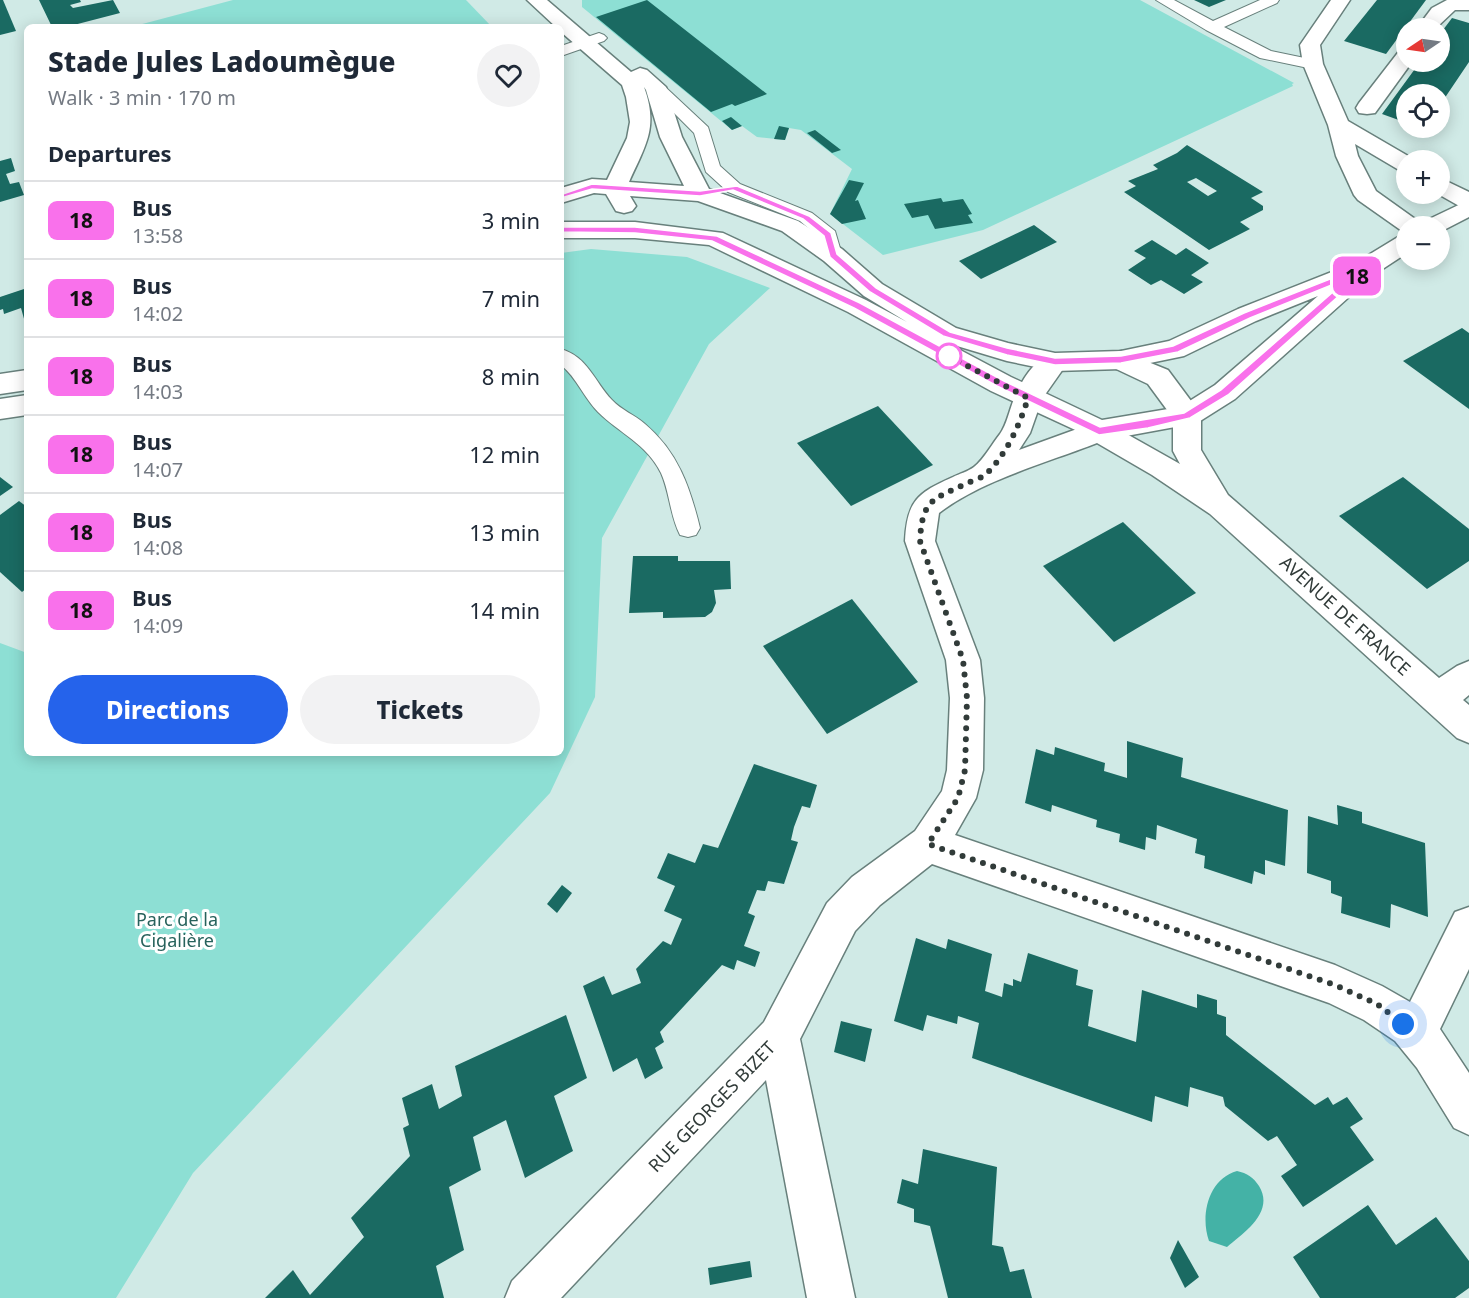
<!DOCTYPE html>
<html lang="en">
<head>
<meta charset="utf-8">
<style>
  body { margin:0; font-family:"Noto Sans",sans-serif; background:#f2f2f3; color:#1f2937; height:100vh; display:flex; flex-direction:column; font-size:22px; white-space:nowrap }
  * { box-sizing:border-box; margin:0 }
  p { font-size:20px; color:#747a83 }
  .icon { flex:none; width:33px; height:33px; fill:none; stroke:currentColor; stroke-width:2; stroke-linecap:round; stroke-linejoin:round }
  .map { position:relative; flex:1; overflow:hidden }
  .details { position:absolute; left:24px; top:24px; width:540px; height:732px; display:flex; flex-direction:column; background:#fff; border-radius:9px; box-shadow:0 3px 15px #0003 }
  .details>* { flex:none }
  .badge { padding:0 12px; border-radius:9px; font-size:21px; line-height:39px }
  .needle { width:39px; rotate:257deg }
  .tools { position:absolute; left:1396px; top:18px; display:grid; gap:12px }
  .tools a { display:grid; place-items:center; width:54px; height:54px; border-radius:50%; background:#fff; box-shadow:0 3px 15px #0003; font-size:30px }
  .you { position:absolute; width:30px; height:30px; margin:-15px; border:4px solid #fff; border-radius:50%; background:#1a73e8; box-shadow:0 0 0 9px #1a73e833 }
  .map>.badge { position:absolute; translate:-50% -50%; box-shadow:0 0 0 3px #fff }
  h2 { padding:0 24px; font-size:22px; line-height:54px }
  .round { display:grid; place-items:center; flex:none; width:63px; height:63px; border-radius:32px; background:#f2f2f3 }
  .summary { display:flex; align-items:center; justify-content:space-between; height:102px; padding:0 24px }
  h1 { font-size:28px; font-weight:800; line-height:45px }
  .button { display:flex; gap:12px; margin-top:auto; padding:12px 24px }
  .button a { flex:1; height:69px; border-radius:36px; background:#2563eb; color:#fff; font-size:24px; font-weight:800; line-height:69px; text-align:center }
  .button a+a { background:#f2f2f3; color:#1f2937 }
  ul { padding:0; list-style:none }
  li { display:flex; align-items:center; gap:18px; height:78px; padding:0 24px; border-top:2px solid #e0e1e3 }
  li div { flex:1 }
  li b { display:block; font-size:22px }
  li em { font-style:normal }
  li .badge { min-width:66px; font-weight:700; text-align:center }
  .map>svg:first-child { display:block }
</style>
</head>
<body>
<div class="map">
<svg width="1469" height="1298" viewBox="0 0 1469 1298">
  <rect width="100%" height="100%" fill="#d0eae6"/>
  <!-- green -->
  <g fill="#8ddfd4">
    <polygon points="233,0 466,0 492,27 131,27"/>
    <polygon points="582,0 1140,0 1294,83 1292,84 1293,86 983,230 883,255 830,214 852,169 801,130 789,128 785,140 757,137 742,126 732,130 582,7"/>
    <polygon points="591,249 687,257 770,288 709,344 602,538 595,697 550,793 193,1173 116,1298 0,1298 0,643 27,653 27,753 561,753 561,388 563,386 561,385 561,253"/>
  </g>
  <!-- water -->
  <path fill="#44b2a6" d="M1237,1171c10,2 17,7 22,15 16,26 -15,47 -32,61l-18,-6c-9,-25 -1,-62 28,-70z"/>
  <!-- building -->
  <g fill="#1a6a62" fill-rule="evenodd">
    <polygon points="0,0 3,0 16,31 0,35"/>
    <polygon points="39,0 80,0 81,2 70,5 73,8 113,0 120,13 66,27 52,27"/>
    <polygon points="647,0 767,94 735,106 732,104 711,112 596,17"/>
    <polygon points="1194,0 1226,0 1209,7"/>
    <polygon points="1377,0 1426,0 1386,54 1344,41"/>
    <polygon points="1452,18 1469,23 1469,62 1440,105 1440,94 1407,94 1407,123 1382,114 1420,62 1440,62 1440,34"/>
    <polygon points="731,117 742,126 732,130 722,121"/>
    <polygon points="779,126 789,128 785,140 774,139"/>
    <polygon points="815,130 841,150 832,153 807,133"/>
    <path d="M1187,145l76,47 -12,6 12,8v4l-23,12 10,7 -41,21 -85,-58 12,-6 -8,-5 30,-12 -5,-4 24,-12zM1196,178l21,13 -9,5 -21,-14z"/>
    <polygon points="11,158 15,171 6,174 10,184 19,182 24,195 0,202 0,161"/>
    <polygon points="849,180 864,183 855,201 858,200 866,219 842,224 830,214"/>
    <polygon points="941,198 943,202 963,199 972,214 968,215 973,223 935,229 928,215 912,218 904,204"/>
    <polygon points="1034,225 1057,242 981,279 959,261"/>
    <polygon points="1152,240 1176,255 1186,248 1209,263 1191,275 1203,282 1184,294 1161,280 1151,285 1128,270 1146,258 1134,251"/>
    <polygon points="27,288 27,326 26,326 21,308 4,314 3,309 0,310 0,297"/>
    <polygon points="1462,328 1469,333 1469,409 1403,361"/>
    <polygon points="878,406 933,465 851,506 797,443"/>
    <polygon points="0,477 13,487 0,496"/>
    <polygon points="1403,477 1469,529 1469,561 1427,589 1339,516"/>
    <polygon points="19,501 27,507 27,588 22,592 0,572 0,515"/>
    <polygon points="1123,522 1196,593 1114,642 1043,566"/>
    <polygon points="633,556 678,556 678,561 730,561 731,589 714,590 716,603 712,612 705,617 663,618 663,612 629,613"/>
    <polygon points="852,599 918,682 827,734 763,646"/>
    <polygon points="1127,741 1183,758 1181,777 1288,810 1285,866 1265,860 1265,875 1254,871 1252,884 1204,868 1205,856 1195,853 1197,839 1157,825 1156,840 1146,837 1145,850 1119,842 1120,834 1096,827 1097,820 1052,805 1051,812 1025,803 1036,749 1054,755 1055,747 1105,763 1104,771 1127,778"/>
    <polygon points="754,764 817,785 810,808 802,806 794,827 791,840 798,842 784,884 768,881 765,891 757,890 748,913 755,916 744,946 760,952 755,967 737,960 734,970 722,965 660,1032 664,1042 655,1048 663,1068 645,1079 637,1058 613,1072 583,986 604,976 612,995 641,983 636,969 663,941 671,945 682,919 664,911 675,886 657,878 668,853 695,863 703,844 718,848"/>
    <polygon points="1337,805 1362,812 1362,823 1425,843 1428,917 1391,904 1390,928 1341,913 1342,897 1331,893 1331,881 1307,873 1308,816 1338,825"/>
    <polygon points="562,885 572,893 557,913 547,904"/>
    <polygon points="916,938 946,949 948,939 992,954 985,991 1002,997 1004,983 1013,986 1013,979 1021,982 1028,953 1078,970 1076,985 1093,990 1088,1026 1136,1042 1142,990 1197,1008 1197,994 1217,1000 1217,1014 1226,1017 1226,1035 1315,1105 1328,1097 1333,1105 1347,1097 1363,1119 1350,1127 1374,1160 1303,1207 1281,1176 1297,1165 1277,1136 1268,1141 1225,1106 1223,1097 1190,1087 1188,1107 1155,1096 1152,1122 972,1058 979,1023 958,1016 957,1024 927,1015 923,1031 894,1021"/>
    <polygon points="566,1015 587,1078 554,1096 573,1151 525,1178 506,1120 473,1137 481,1170 449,1187 464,1250 436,1266 444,1298 265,1298 293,1270 310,1295 364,1237 351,1218 410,1156 403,1128 409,1125 402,1098 432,1084 439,1109 462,1096 455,1066"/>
    <polygon points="841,1021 872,1029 865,1062 834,1052"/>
    <polygon points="923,1149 997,1167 992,1245 1003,1247 1010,1272 1024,1269 1032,1298 948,1298 930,1226 914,1222 914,1209 897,1203 902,1179 918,1184"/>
    <polygon points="1368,1205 1396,1245 1436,1217 1469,1261 1469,1288 1455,1298 1320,1298 1293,1257"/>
    <polygon points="1178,1240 1199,1277 1185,1288 1170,1258"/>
    <polygon points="750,1261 752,1277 710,1285 708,1268"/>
  </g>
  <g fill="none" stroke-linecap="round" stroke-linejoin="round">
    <!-- lane casing -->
    <g stroke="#68807c" stroke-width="2">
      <g id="lane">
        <polygon points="1156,0 1174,0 1213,21 1260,0 1279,0 1277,3 1224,27 1271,51 1319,61 1321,64 1313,69 1260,58 1206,30"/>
        <polygon points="599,33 604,35 607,38 604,41 561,56 561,46"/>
        <polygon points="656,82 662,84 708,127 720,166 740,184 812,213 835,231 842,255 840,259 826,259 819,237 800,221 728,192 706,172 694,133 648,87"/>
        <path d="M561,349c27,8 33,32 51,51 9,10 23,15 33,24 33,28 45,63 55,104l-4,7 -8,2 -8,-2c-10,-19 -10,-42 -19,-62 -14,-29 -42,-40 -63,-61 -14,-14 -21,-34 -37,-47z"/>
      </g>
    </g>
    <!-- street casing -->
    <g stroke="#68807c" stroke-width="3">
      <g id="street">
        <polygon points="1331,0 1350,0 1320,45 1323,64 1348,121 1415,160 1407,160 1407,172 1399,170 1355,144 1358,156 1376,191 1418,221 1422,226 1407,226 1407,233 1402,231 1358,200 1354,195 1336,156 1328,125 1303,64 1300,45"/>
        <polygon points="1447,0 1469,0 1469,10 1455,10 1436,28 1417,28 1432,8"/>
        <polygon points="1407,48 1407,62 1412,62 1375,113 1367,114 1359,113 1356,108 1359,103 1400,50"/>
        <polygon points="1440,178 1469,192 1469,209 1461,207 1438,194 1440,194"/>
        <path d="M1121,351l47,19 29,39 4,7v34l27,45 211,183 18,-12 12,-5v34l-6,5 6,5v38l-12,-5 -247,-224 -58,-39 -55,-32c-51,20 -115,37 -158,70l-4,28 45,119 4,38 -1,72 -7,28 -21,37 380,130 47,21 28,16 45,-90 14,-5v62l-29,60 29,44v62l-15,-7 -37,-60 -22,-27 -31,-21 -35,-17 -397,-139 -52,41 -25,26 -55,108 55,259h-48l-41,-218 -205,218h-56l7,-17 252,-259 63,-119 25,-26 63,-46 27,-40 5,-21 3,-72 -4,-38 -41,-119c2,-40 12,-48 48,-64 6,-3 16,-6 21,-10 10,-8 18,-23 26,-33 7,-10 9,-23 14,-35 8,-20 26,-51 50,-44l4,7 -26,37 -12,34 -11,17 80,-29 10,3 71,40 -7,-13v-33l-25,-34 -36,-17 -4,-7 4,-7z"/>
      </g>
    </g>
    <!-- secondary casing -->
    <g stroke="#68807c" stroke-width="3">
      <g id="secondary">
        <path d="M527,0h20l84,72 9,-4 7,2 19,17 16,50 27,52 89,32 44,28 40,35 74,44 52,15 47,10 66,-2 48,-10 69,-32 119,-47 41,-25 9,-3v19l-32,21 -15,6 2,3 -4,6 -123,110 -38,24 -98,18 -108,-50 -143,-79 -139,-67 -74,-7h-74v-16h74l88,11 143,67 41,22 -43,-26 -40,-35 -42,-30 -84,-30 -68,-5 6,10 -4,5 -8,2 -8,-2 -10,-17 -12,-1 -33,10v-15l31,-9 15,1 20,-42 3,-16 -4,-25 -4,-12 -61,-53v-5h-5zM644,87l2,3 14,47 24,49 -55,-4c16,-36 30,-54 15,-95zM1318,296l-103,89 -35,22 -78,13 -91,-43 -64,-34 60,18 48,10 66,-2 63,-13 72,-35z"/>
        <polygon points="1469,200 1469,217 1440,232 1440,226 1421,226 1425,221"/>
        <polygon points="27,370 27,390 0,394 0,374"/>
        <polygon points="27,395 27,415 0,419 0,399"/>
      </g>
    </g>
    <!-- lane -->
    <use href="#lane" fill="#fff" fill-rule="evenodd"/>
    <!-- street -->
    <use href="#street" fill="#fff" fill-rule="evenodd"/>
    <!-- secondary -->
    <use href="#secondary" fill="#fff" fill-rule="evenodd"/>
  </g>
  <!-- line -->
  <polygon fill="#f971eb" stroke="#fff" stroke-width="1.5" points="592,184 700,191 737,186 809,216 831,233 837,254 876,288 950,332 1007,348 1055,358 1121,356 1173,346 1244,313 1363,266 1370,268 1228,395 1190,418 1148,428 1099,435 997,386 854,308 712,241 635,233 561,232 557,230 561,227 635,227 717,236 860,303 1004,381 1100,427 1184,413 1221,390 1349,278 1250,318 1178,352 1121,363 1055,365 1007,355 943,336 870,292 830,257 824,236 803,219 733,190 700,196 592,189 561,198 557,196"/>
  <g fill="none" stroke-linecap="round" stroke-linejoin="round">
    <!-- walk -->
    <path stroke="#313b39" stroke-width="6" stroke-dasharray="0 10.8" d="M949,356l79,42c-8,26 -22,58 -43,77 -4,3 -12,5 -17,8 -35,16 -46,16 -48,58l43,119 4,38 -2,72 -7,28 -30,46 407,141 42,19 26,20"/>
  </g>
  <!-- markers -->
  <circle fill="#fff" stroke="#f971eb" stroke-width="3" cx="949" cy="356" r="12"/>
  <g text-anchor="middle" stroke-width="6" stroke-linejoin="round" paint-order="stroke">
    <!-- street labels -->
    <g font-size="18" fill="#313b39" stroke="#fff">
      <text transform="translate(1345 616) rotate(42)" y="6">AVENUE DE FRANCE</text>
      <text transform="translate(712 1107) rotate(-46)" y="6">RUE GEORGES BIZET</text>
    </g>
    <!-- park labels -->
    <g font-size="18" fill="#27625c" stroke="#fff">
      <text x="177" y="926">Parc de la<tspan x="177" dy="21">Cigalière</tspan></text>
    </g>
  </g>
</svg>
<div class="tools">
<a><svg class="needle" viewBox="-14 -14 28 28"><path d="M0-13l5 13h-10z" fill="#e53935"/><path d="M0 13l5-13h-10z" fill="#747a83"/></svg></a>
<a><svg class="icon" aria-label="locate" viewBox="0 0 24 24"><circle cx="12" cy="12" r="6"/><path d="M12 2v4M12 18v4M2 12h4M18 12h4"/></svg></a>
<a>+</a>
<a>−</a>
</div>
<div class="you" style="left:1403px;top:1024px"></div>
<b class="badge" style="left:1357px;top:276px;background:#f971eb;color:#111">18</b>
<section class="details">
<div class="summary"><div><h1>Stade Jules Ladoumègue</h1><p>Walk · 3 min · 170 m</p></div><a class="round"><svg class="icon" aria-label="heart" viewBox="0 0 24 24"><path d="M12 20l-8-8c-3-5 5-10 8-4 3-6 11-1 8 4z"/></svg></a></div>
<h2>Departures</h2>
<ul>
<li><span class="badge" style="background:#f971eb;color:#111">18</span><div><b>Bus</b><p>13:58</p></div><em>3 min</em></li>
<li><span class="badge" style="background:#f971eb;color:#111">18</span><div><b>Bus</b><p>14:02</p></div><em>7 min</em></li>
<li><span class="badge" style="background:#f971eb;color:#111">18</span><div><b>Bus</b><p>14:03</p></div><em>8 min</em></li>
<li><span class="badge" style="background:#f971eb;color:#111">18</span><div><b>Bus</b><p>14:07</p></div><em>12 min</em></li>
<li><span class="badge" style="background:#f971eb;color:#111">18</span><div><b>Bus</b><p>14:08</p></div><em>13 min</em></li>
<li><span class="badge" style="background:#f971eb;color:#111">18</span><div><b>Bus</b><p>14:09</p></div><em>14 min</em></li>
</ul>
<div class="button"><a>Directions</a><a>Tickets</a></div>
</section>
</div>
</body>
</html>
